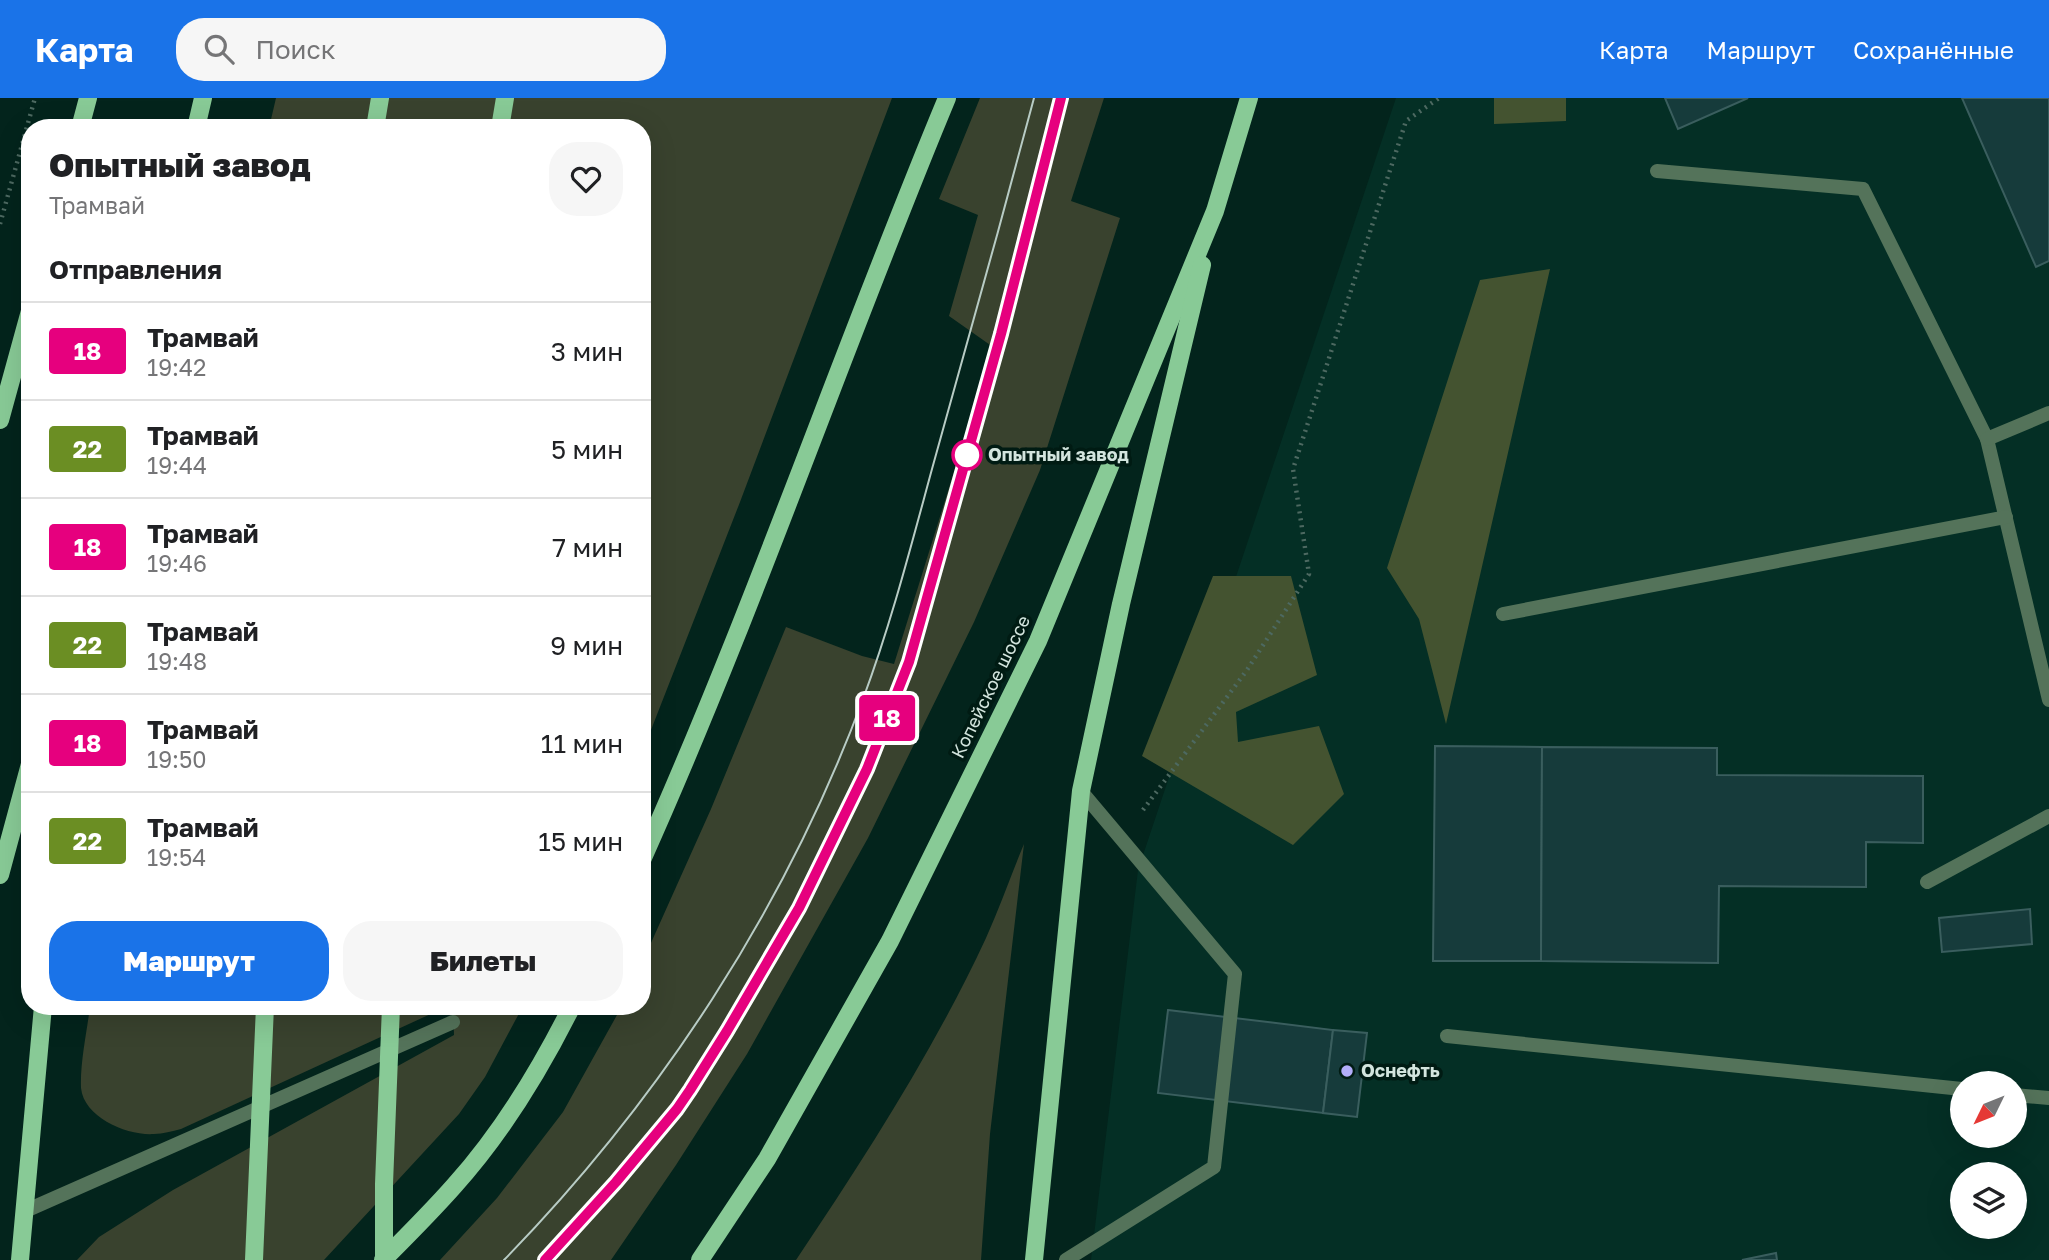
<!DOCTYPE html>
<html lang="ru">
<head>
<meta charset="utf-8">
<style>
  body { margin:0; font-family:"Golos Text",sans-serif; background:#f6f6f6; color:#202124; height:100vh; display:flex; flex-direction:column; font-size:26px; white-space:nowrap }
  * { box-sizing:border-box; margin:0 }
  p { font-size:23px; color:#757577 }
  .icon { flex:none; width:38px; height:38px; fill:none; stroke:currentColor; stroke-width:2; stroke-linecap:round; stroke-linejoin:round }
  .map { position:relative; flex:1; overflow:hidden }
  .sheet { position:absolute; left:21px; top:21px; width:630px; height:896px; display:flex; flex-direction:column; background:#fff; border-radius:28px; box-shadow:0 7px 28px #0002 }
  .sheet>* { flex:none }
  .badge { padding:0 14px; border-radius:5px; font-size:24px; line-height:46px }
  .needle { width:46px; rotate:227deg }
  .tools { position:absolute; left:1950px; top:973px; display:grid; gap:14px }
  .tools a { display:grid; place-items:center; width:77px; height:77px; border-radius:50%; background:#fff; box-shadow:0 7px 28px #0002; font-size:35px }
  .map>.badge { position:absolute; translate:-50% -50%; box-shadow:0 0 0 4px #fff }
  h2 { padding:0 28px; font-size:26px; line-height:63px }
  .round { display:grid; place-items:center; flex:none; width:74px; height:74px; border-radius:28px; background:#f6f6f6 }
  .headline { display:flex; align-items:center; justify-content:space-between; height:119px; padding:0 28px }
  h1 { font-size:33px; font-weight:800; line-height:52px }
  .primary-button { display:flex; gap:14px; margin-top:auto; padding:14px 28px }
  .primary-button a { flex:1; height:80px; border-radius:28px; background:#1a73e8; color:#fff; font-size:28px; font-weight:800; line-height:80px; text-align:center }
  .primary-button a+a { background:#f6f6f6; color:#202124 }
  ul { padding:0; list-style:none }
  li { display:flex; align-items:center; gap:21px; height:98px; padding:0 28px; border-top:2px solid #e0e0e0 }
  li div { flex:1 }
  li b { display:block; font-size:26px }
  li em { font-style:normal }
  li .badge { min-width:77px; font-weight:700; text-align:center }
  header { display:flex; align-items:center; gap:42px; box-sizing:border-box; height:98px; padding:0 35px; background:#1a73e8; color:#fff }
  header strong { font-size:33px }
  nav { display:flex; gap:38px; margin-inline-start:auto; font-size:24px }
  .search { width:490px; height:63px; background:#f6f6f6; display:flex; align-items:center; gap:18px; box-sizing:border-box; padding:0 24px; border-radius:28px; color:#757577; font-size:26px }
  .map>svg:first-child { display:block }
</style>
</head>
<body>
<header>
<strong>Карта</strong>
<div class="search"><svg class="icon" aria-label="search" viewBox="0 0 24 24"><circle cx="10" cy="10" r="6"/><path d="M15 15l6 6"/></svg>Поиск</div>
<nav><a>Карта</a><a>Маршрут</a><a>Сохранённые</a></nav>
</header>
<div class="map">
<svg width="2049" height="1162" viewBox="0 0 2049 1162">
  <rect width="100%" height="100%" fill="#03241c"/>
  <!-- built -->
  <path fill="#042f25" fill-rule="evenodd" d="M1396,0h653v1162h-958l47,-390zM1962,985h52v53h-52zM1962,1076h52v53h-52z"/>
  <!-- green -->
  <g fill="#39422e">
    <polygon points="276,0 892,0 740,404 642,655 642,30 269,30"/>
    <polygon points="980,0 1104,0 1071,103 1120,120 1040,372 974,524 868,740 747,956 676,1067 611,1162 440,1162 497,1100 563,1014 622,908 642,908 642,865 711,711 786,529 862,558 894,566 993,249 949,218 978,117 939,101"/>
    <path d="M1024,746l-34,290 -9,126h-185c69,-103 138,-210 190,-322 14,-31 25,-63 38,-94z"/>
    <path d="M90,908h358l-267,123c-9,2 -18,5 -27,5 -26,2 -70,-16 -73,-46 -1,-26 6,-56 9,-82z"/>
    <polygon points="453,908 523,908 485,979 459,1016 324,1162 77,1162 99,1139 173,1092 454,937"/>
  </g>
  <!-- forest -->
  <g fill="#445330">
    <polygon points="1494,0 1566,0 1566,23 1494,26"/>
    <polygon points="1550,171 1446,626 1419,521 1387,470 1480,182"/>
    <polygon points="1213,478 1291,478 1317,577 1236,614 1238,644 1319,628 1344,696 1293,747 1142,658"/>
  </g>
  <!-- building -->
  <g fill="#163b3b" stroke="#3a5e5e" stroke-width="2">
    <polygon points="1665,0 1748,0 1678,31"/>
    <polygon points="1962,0 2049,0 2049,163 2036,169"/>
    <polygon points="1435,648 1542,649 1541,863 1433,863"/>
    <polygon points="1542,649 1717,650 1717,677 1923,678 1923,745 1866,744 1866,789 1719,788 1718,865 1541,863"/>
    <polygon points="2030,811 2032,846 1942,854 1939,820"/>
    <polygon points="1168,912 1333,932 1323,1015 1158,995"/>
    <polygon points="1333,932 1367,935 1357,1019 1323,1015"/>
    <polygon points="1776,1155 1777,1162 1742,1162"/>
  </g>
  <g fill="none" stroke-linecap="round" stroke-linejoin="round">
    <!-- path -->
    <g stroke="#4d6961" stroke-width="4.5" stroke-dasharray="2 5" stroke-linecap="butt">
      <polyline points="0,126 35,0"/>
      <polyline points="1143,712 1247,572 1309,476 1293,371 1406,23 1439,0"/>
    </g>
    <!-- lane -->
    <g stroke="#54735a" stroke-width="14">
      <polyline points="1657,73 1863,91 1987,341 2049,602"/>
      <polyline points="1987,341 2049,315"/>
      <polyline points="1503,516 2006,419"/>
      <polyline points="1927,784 2049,718"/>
      <polyline points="1447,938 1962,991"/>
      <polyline points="2014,997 2049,1000"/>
      <polyline points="23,1114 453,924"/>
      <polyline points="1066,1162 1214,1069 1235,876 1081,693"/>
    </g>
    <!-- primary -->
    <g stroke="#88ca96" stroke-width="18">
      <polyline points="80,30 88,0"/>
      <polyline points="196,30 203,0"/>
      <polyline points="375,30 380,0"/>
      <polyline points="500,30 505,0"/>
      <polyline points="0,322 30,213"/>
      <path d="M642,762c112,-250 200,-510 305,-762"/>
      <polyline points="0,777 30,666"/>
      <polyline points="20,1162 43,908"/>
      <path d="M383,1162c24,-24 48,-48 71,-74 46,-51 87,-118 118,-180"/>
      <polyline points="700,1162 767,1061 890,843 1038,543 1215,113 1249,0"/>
      <polyline points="1034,1162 1081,693 1121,506 1202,167"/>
    </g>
    <!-- tram -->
    <g stroke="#b8ccc5" stroke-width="2">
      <path d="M504,1162c156,-160 281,-351 359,-561 28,-75 48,-153 69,-230 35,-124 69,-247 102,-371"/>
      <polyline points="545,1162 616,1084 677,1011 727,933 799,810 867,671 909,564 1001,236 1061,0"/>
    </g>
    <!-- primary-bridge -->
    <g stroke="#88ca96" stroke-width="18">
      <polyline points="254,1162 265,908"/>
      <polyline points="384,1162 384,1086 391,908"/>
    </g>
  </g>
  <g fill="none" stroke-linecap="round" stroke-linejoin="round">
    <!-- line casing -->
    <g stroke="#fff" stroke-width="16">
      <polyline id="line" points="545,1162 616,1084 677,1011 690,992 727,933 799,810 867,671 909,564 1001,236 1061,0"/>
    </g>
    <!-- line -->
    <use href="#line" stroke="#e6007e" stroke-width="10"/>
  </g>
  <!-- markers -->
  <circle fill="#fff" stroke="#e6007e" stroke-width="3.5" cx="967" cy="357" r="14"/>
  <circle fill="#b2adf9" stroke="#001b13" stroke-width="2.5" cx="1347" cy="973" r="7"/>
  <g text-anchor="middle" stroke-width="7" stroke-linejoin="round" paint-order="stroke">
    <!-- stop labels -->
    <g font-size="18" font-weight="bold" fill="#d3e5de" stroke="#001b13" text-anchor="start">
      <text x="988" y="363">Опытный завод</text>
    </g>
    <!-- street labels -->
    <g font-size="18" fill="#d3e5de" stroke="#001b13">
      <text transform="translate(991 589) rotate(-64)" y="6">Копейское шоссе</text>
    </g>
    <!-- poi labels -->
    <g font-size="18" font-weight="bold" fill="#d3e5de" stroke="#001b13" text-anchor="start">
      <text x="1361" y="979">Оснефть</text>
    </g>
  </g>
</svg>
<div class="tools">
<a><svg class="needle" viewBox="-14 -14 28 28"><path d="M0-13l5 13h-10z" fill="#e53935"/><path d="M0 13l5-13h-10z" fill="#757577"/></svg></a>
<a><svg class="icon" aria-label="layers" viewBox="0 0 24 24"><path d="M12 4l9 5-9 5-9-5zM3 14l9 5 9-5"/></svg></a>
</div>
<b class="badge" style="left:887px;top:620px;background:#e6007e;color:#fff">18</b>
<section class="sheet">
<div class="headline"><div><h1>Опытный завод</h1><p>Трамвай</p></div><a class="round"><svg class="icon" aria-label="heart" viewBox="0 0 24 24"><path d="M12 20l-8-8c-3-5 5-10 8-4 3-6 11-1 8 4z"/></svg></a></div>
<h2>Отправления</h2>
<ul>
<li><span class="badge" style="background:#e6007e;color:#fff">18</span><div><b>Трамвай</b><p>19:42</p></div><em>3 мин</em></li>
<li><span class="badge" style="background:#6b8e23;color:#fff">22</span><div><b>Трамвай</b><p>19:44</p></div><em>5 мин</em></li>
<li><span class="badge" style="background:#e6007e;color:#fff">18</span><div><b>Трамвай</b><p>19:46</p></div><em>7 мин</em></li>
<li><span class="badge" style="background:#6b8e23;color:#fff">22</span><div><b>Трамвай</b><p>19:48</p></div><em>9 мин</em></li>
<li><span class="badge" style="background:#e6007e;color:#fff">18</span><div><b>Трамвай</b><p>19:50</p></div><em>11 мин</em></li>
<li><span class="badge" style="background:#6b8e23;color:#fff">22</span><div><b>Трамвай</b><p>19:54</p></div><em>15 мин</em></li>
</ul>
<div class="primary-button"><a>Маршрут</a><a>Билеты</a></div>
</section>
</div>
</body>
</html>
